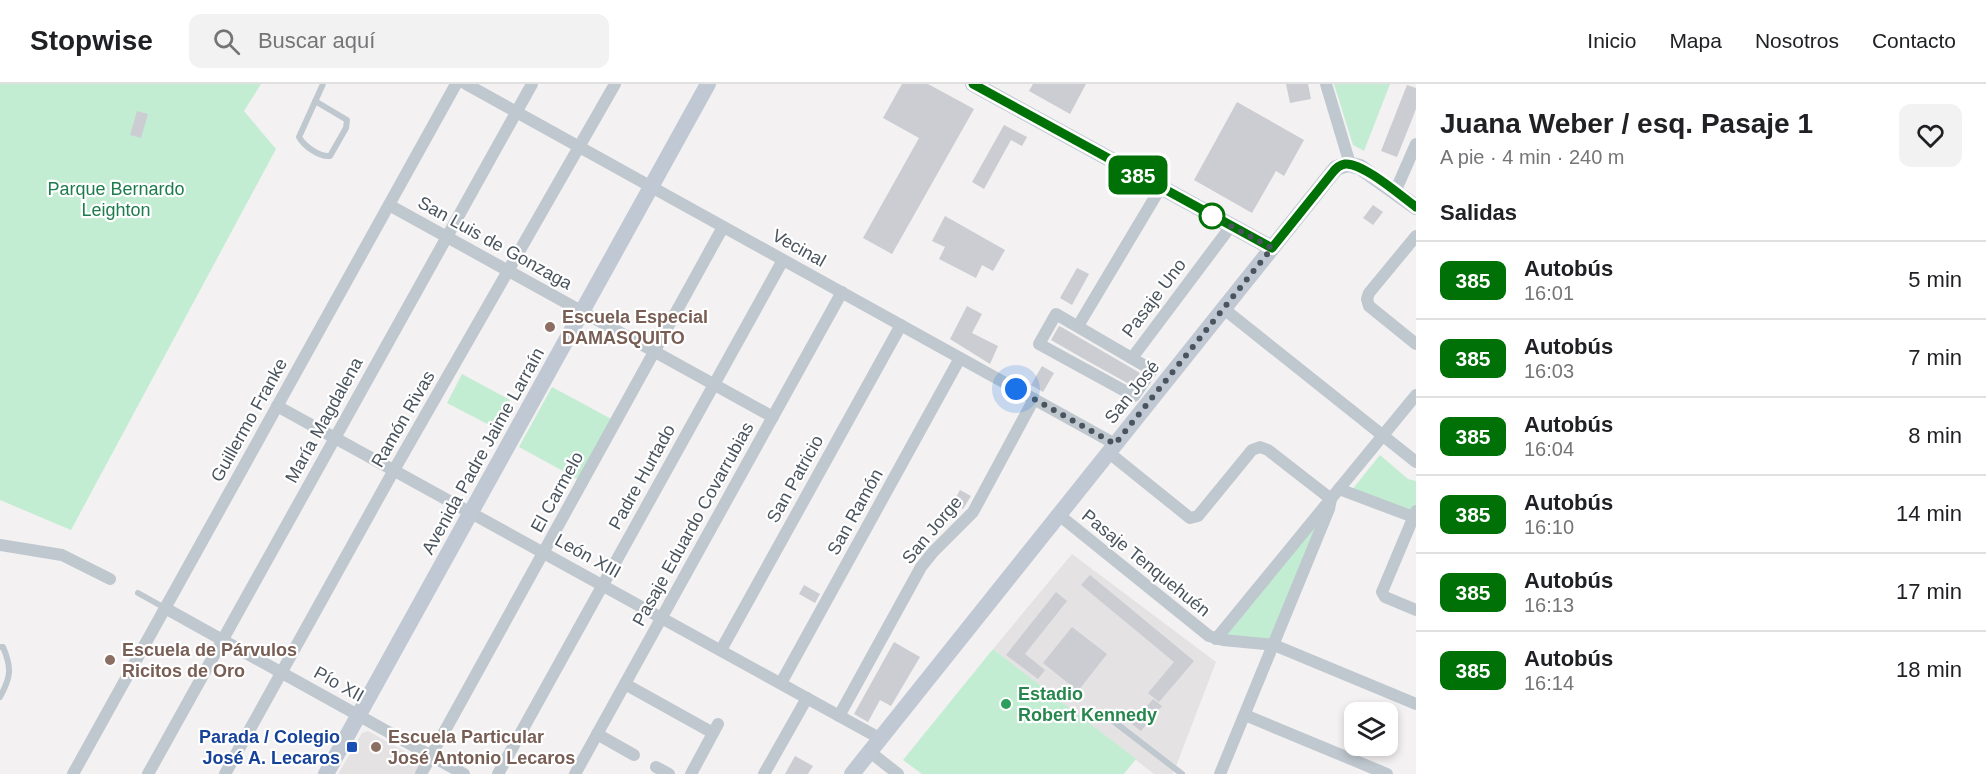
<!DOCTYPE html>
<html lang="es">
<head>
<meta charset="utf-8">
<style>
  body { margin:0; font-family:Helvetica,sans-serif; background:#f2f2f2; color:#202124; height:100vh; display:flex; flex-direction:column; font-size:22px; white-space:nowrap }
  * { box-sizing:border-box; margin:0 }
  p { font-size:20px; color:#757577 }
  .icon { flex:none; width:33px; height:33px; fill:none; stroke:currentColor; stroke-width:2; stroke-linecap:round; stroke-linejoin:round }
  .map { position:relative; flex:1; overflow:hidden }
  .drawer { display:flex; flex-direction:column; background:#fff; width:570px }
  .drawer>* { flex:none }
  .badge { padding:0 12px; border-radius:9px; font-size:21px; line-height:39px }
  .fabs { position:absolute; left:1344px; top:618px; display:grid; gap:12px }
  .fabs a { display:grid; place-items:center; width:54px; height:54px; border-radius:12px; background:#fff; box-shadow:0 3px 9px #0003; font-size:30px }
  .you { position:absolute; width:30px; height:30px; margin:-15px; border:4px solid #fff; border-radius:50%; background:#1a73e8; box-shadow:0 0 0 9px #1a73e833 }
  .map>.badge { position:absolute; translate:-50% -50%; box-shadow:0 0 0 3px #fff }
  h2 { padding:0 24px; font-size:22px; line-height:54px }
  .round { display:grid; place-items:center; flex:none; width:63px; height:63px; border-radius:12px; background:#f2f2f2 }
  .summary { display:flex; align-items:center; justify-content:space-between; height:102px; padding:0 24px }
  h1 { font-size:28px; font-weight:800; line-height:45px }
  ul { padding:0; list-style:none }
  li { display:flex; align-items:center; gap:18px; height:78px; padding:0 24px; border-top:2px solid #e0e0e0 }
  li div { flex:1 }
  li b { display:block; font-size:22px }
  li em { font-style:normal }
  li .badge { min-width:66px; font-weight:700; text-align:center }
  header { display:flex; align-items:center; gap:36px; box-sizing:border-box; height:84px; padding:0 30px; background:#fff; border-bottom:2px solid #e0e0e0 }
  header strong { font-size:28px }
  nav { display:flex; gap:33px; margin-inline-start:auto; font-size:21px }
  .search { width:420px; height:54px; background:#f2f2f2; display:flex; align-items:center; gap:15px; box-sizing:border-box; padding:0 21px; border-radius:12px; color:#757577; font-size:22px }
  main { display:flex; flex:1; min-height:0 }
  .map>svg:first-child { display:block }
</style>
</head>
<body>
<header>
<strong>Stopwise</strong>
<div class="search"><svg class="icon" aria-label="search" viewBox="0 0 24 24"><circle cx="10" cy="10" r="6"/><path d="M15 15l6 6"/></svg>Buscar aquí</div>
<nav><a>Inicio</a><a>Mapa</a><a>Nosotros</a><a>Contacto</a></nav>
</header>
<main>
<div class="map">
<svg width="1416" height="690" viewBox="0 0 1416 690">
  <rect width="100%" height="100%" fill="#f3f1f1"/>
  <!-- education -->
  <g fill="#e4e2e3">
    <polygon points="1072,470 1216,578 1173,690 1154,690 993,565"/>
    <polygon points="368,647 422,677 415,690 338,690 362,649"/>
  </g>
  <!-- green -->
  <g fill="#c3edd3">
    <polygon points="0,0 261,0 244,27 276,65 71,446 0,416"/>
    <polygon points="1334,0 1390,0 1364,67 1353,61"/>
    <polygon points="462,290 510,316 495,344 447,319"/>
    <polygon points="552,303 615,337 583,398 519,363"/>
    <polygon points="1380,371 1408,395 1416,397 1416,431 1351,407"/>
    <polygon points="1327,424 1269,559 1221,553"/>
    <polygon points="993,565 1136,675 1124,690 922,690 903,676"/>
  </g>
  <!-- building -->
  <g fill="#cbcdd3">
    <polygon points="902,0 928,0 974,25 892,170 863,154 919,54 883,34"/>
    <polygon points="1033,0 1086,0 1070,30 1029,7"/>
    <polygon points="1286,0 1308,0 1311,15 1290,19"/>
    <polygon points="1407,1 1416,4 1416,25 1397,73 1381,67"/>
    <polygon points="1237,18 1304,56 1284,92 1276,87 1252,129 1194,96"/>
    <polygon points="137,27 148,30 141,54 130,51"/>
    <polygon points="1004,41 1027,53 1022,62 1011,56 984,105 972,98"/>
    <polygon points="1373,121 1383,128 1373,141 1363,134"/>
    <polygon points="945,132 1005,166 993,187 982,181 976,194 939,175 945,163 932,157"/>
    <polygon points="1077,184 1089,190 1072,221 1060,214"/>
    <polygon points="967,222 982,230 972,249 998,262 990,280 950,255"/>
    <polygon points="1059,242 1063,244 1140,289 1131,301 1084,275 1051,256"/>
    <polygon points="1042,282 1054,289 1043,308 1031,301"/>
    <polygon points="960,406 971,412 963,425 953,419"/>
    <polygon points="1090,491 1194,577 1159,618 1148,609 1174,578 1081,501"/>
    <polygon points="804,501 820,510 815,519 799,510"/>
    <polygon points="1056,508 1067,517 1025,570 1045,586 1038,595 1006,571"/>
    <polygon points="1072,543 1107,570 1078,607 1043,579"/>
    <polygon points="894,558 920,573 891,622 880,616 868,638 854,630"/>
    <polygon points="1153,615 1162,622 1141,647 1132,640"/>
    <polygon points="795,672 813,682 808,690 785,690"/>
  </g>
  <g fill="none" stroke-linecap="round" stroke-linejoin="round">
    <!-- lane -->
    <g stroke="#c0c8cf" stroke-width="6">
      <path d="M315,17l32,19 -1,8 -16,28c-11,1 -26,-10 -31,-19l24,-53"/>
      <polyline points="138,509 165,524"/>
      <path d="M0,563h3c9,21 8,30 -3,50"/>
      <polyline points="1108,633 1182,690"/>
    </g>
    <!-- street -->
    <g stroke="#c0c8cf" stroke-width="12">
      <polyline points="466,0 1115,360"/>
      <polyline points="1326,0 1350,80"/>
      <polyline points="1395,108 1416,60"/>
      <polyline points="389,121 773,333"/>
      <polyline points="1416,152 1369,209 1367,215 1369,222 1416,260"/>
      <polyline points="1224,225 1416,378"/>
      <polygon points="1056,230 1152,286 1134,312 1039,260"/>
      <polyline points="1078,242 1161,103"/>
      <polyline points="1132,274 1231,142"/>
      <polyline points="277,322 881,655"/>
      <polyline points="1108,368 1190,434 1198,432 1252,366 1260,363 1268,366 1331,415 1329,425 1220,690"/>
      <polyline points="1339,405 1416,434"/>
      <polyline points="1416,427 1382,508 1385,513 1416,526"/>
      <polyline points="1059,431 1209,552 1223,556 1274,561 1416,620"/>
      <polyline points="0,461 62,471 110,495"/>
      <polyline points="165,524 464,690"/>
      <polyline points="1216,555 1416,311"/>
      <polyline points="721,566 901,241"/>
      <polyline points="781,599 960,274"/>
      <polyline points="625,600 713,649"/>
      <polyline points="1245,631 1387,690"/>
      <polyline points="839,632 921,483 933,468 973,428 1034,315"/>
      <polyline points="597,650 634,671"/>
      <polyline points="870,668 898,690"/>
      <polyline points="656,683 669,690"/>
      <polyline points="73,690 456,0"/>
      <polyline points="148,690 532,0"/>
      <polyline points="225,690 394,386 615,0"/>
      <polyline points="421,690 723,143"/>
      <polyline points="498,690 783,176"/>
      <polyline points="575,690 842,208"/>
      <polyline points="691,690 718,640"/>
      <polyline points="764,690 807,614"/>
    </g>
    <!-- secondary -->
    <g stroke="#c0c9d3" stroke-width="16">
      <polyline points="973,0 1272,164"/>
      <polyline points="326,690 708,0"/>
      <polyline points="852,690 1336,84 1348,80 1360,83 1416,123"/>
    </g>
  </g>
  <g fill="none" stroke-linecap="round" stroke-linejoin="round">
    <!-- line casing -->
    <g stroke="#fff" stroke-width="14">
      <path id="line" d="M973,0l299,164 61,-76c3,-4 7,-7 12,-8 17,-2 56,32 71,43"/>
    </g>
    <!-- line -->
    <use href="#line" stroke="#007106" stroke-width="9"/>
    <!-- walk -->
    <polyline stroke="#4a545e" stroke-width="6" stroke-dasharray="0 10.8" points="1016,305 1115,360 1272,164 1212,132"/>
  </g>
  <!-- markers -->
  <circle fill="#fff" stroke="#007106" stroke-width="3" cx="1212" cy="132" r="12"/>
  <g fill="#8d6e63" stroke="#fff" stroke-width="2">
    <circle cx="550" cy="243" r="6"/>
    <circle cx="110" cy="576" r="6"/>
    <circle cx="376" cy="663" r="6"/>
  </g>
  <circle fill="#2e9e5b" stroke="#fff" stroke-width="2" cx="1006" cy="620" r="6"/>
  <rect fill="#1a4fb4" stroke="#fff" stroke-width="2" x="346" y="657" width="12" height="12" rx="3"/>
  <g text-anchor="middle" stroke-width="4.5" stroke-linejoin="round" paint-order="stroke">
    <!-- park labels -->
    <g font-size="18" fill="#1d7c4c" stroke="#fff">
      <text x="116" y="111">Parque Bernardo<tspan x="116" dy="21">Leighton</tspan></text>
    </g>
    <!-- street labels -->
    <g font-size="18" fill="#4a545e" stroke="#fff">
      <text transform="translate(495 159) rotate(29)" y="6">San Luis de Gonzaga</text>
      <text transform="translate(799 164) rotate(29)" y="6">Vecinal</text>
      <text transform="translate(1154 214) rotate(-53)" y="6">Pasaje Uno</text>
      <text transform="translate(1132 308) rotate(-51)" y="6">San José</text>
      <text transform="translate(403 335) rotate(-60)" y="6">Ramón Rivas</text>
      <text transform="translate(249 336) rotate(-61)" y="6">Guillermo Franke</text>
      <text transform="translate(324 336) rotate(-61)" y="6">María Magdalena</text>
      <text transform="translate(483 367) rotate(-61)" y="6">Avenida Padre Jaime Larraín</text>
      <text transform="translate(642 393) rotate(-61)" y="6">Padre Hurtado</text>
      <text transform="translate(795 395) rotate(-61)" y="6">San Patricio</text>
      <text transform="translate(557 408) rotate(-61)" y="6">El Carmelo</text>
      <text transform="translate(855 428) rotate(-61)" y="6">San Ramón</text>
      <text transform="translate(693 440) rotate(-61)" y="6">Pasaje Eduardo Covarrubias</text>
      <text transform="translate(932 446) rotate(-50)" y="6">San Jorge</text>
      <text transform="translate(588 472) rotate(29)" y="6">León XIII</text>
      <text transform="translate(1146 479) rotate(39)" y="6">Pasaje Tenquehuén</text>
      <text transform="translate(339 600) rotate(29)" y="6">Pío XII</text>
    </g>
    <!-- education labels -->
    <g font-size="18" font-weight="bold" fill="#785e54" stroke="#fff" text-anchor="start">
      <text x="562" y="239">Escuela Especial<tspan x="562" dy="21">DAMASQUITO</tspan></text>
      <text x="122" y="572">Escuela de Párvulos<tspan x="122" dy="21">Ricitos de Oro</tspan></text>
      <text x="388" y="659">Escuela Particular<tspan x="388" dy="21">José Antonio Lecaros</tspan></text>
    </g>
    <!-- leisure labels -->
    <g font-size="18" font-weight="bold" fill="#27864d" stroke="#fff" text-anchor="start">
      <text x="1018" y="616">Estadio<tspan x="1018" dy="21">Robert Kennedy</tspan></text>
    </g>
    <!-- transit labels -->
    <g font-size="18" font-weight="bold" fill="#164399" stroke="#fff" text-anchor="end">
      <text x="340" y="659">Parada / Colegio<tspan x="340" dy="21">José A. Lecaros</tspan></text>
    </g>
  </g>
</svg>
<div class="fabs">
<a><svg class="icon" aria-label="layers" viewBox="0 0 24 24"><path d="M12 4l9 5-9 5-9-5zM3 14l9 5 9-5"/></svg></a>
</div>
<div class="you" style="left:1016px;top:305px"></div>
<b class="badge" style="left:1138px;top:91px;background:#007106;color:#fff">385</b>
</div>
<section class="drawer">
<div class="summary"><div><h1>Juana Weber / esq. Pasaje 1</h1><p>A pie · 4 min · 240 m</p></div><a class="round"><svg class="icon" aria-label="heart" viewBox="0 0 24 24"><path d="M12 20l-8-8c-3-5 5-10 8-4 3-6 11-1 8 4z"/></svg></a></div>
<h2>Salidas</h2>
<ul>
<li><span class="badge" style="background:#007106;color:#fff">385</span><div><b>Autobús</b><p>16:01</p></div><em>5 min</em></li>
<li><span class="badge" style="background:#007106;color:#fff">385</span><div><b>Autobús</b><p>16:03</p></div><em>7 min</em></li>
<li><span class="badge" style="background:#007106;color:#fff">385</span><div><b>Autobús</b><p>16:04</p></div><em>8 min</em></li>
<li><span class="badge" style="background:#007106;color:#fff">385</span><div><b>Autobús</b><p>16:10</p></div><em>14 min</em></li>
<li><span class="badge" style="background:#007106;color:#fff">385</span><div><b>Autobús</b><p>16:13</p></div><em>17 min</em></li>
<li><span class="badge" style="background:#007106;color:#fff">385</span><div><b>Autobús</b><p>16:14</p></div><em>18 min</em></li>
</ul>
</section>
</main>
</body>
</html>
